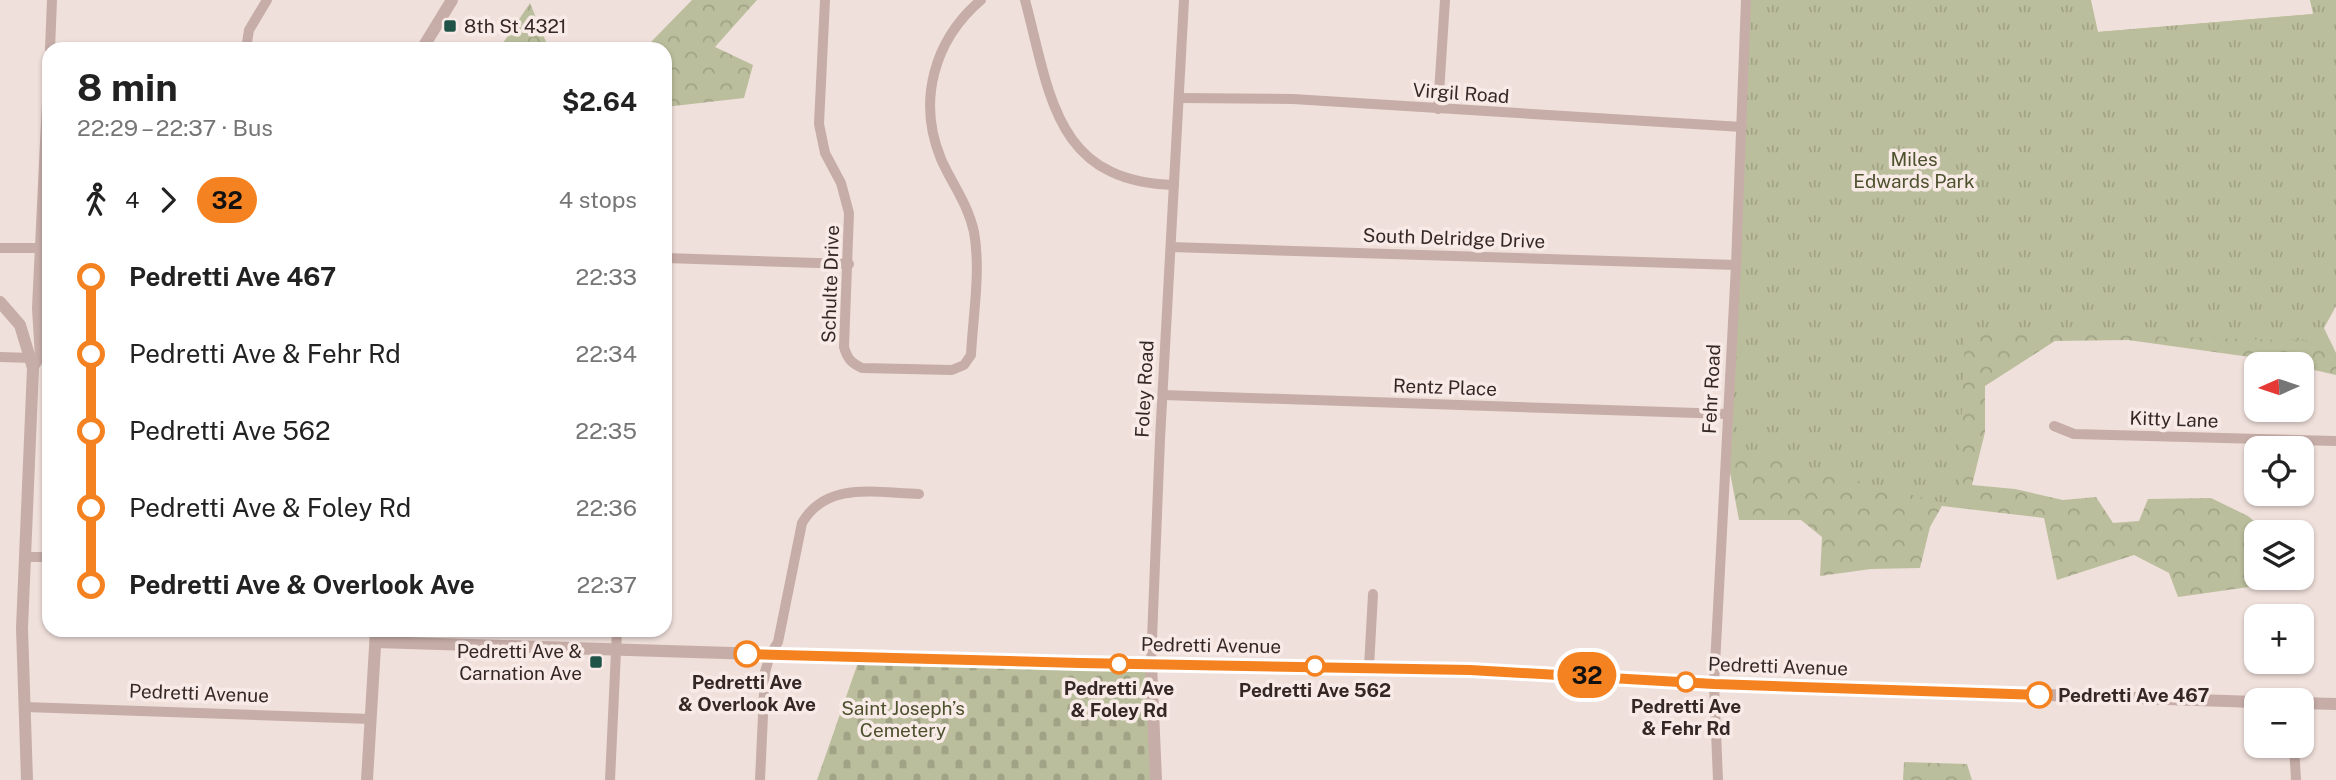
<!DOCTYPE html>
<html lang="en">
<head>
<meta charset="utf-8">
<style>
  body { margin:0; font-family:"Public Sans",sans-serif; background:#f6f6f6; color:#222; height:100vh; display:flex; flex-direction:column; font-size:26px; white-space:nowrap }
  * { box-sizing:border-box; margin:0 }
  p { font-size:23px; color:#767676 }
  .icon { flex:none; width:38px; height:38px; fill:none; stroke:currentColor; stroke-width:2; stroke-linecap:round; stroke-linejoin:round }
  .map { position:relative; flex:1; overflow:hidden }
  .details { position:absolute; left:42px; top:42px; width:630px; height:595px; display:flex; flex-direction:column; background:#fff; border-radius:21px; box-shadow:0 2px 5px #0004 }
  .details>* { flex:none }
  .badge { padding:0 14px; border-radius:23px; font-size:24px; line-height:46px }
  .needle { width:46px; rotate:267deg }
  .fabs { position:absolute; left:2244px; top:352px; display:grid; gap:14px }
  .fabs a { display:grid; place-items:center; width:70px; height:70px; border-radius:14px; background:#fff; box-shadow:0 2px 5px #0004; font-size:35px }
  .map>.badge { position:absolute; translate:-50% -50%; box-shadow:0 0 0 4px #fff }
  .legs { display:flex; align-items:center; gap:10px; height:77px; padding:0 35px; font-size:23px }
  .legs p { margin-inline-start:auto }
  .head { display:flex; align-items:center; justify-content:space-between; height:119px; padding:0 35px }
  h1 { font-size:38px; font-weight:700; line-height:52px }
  ul { padding:0 35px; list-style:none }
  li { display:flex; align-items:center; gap:24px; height:77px; font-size:26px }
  li i { display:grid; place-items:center; width:10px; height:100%; margin:0 9px; background:currentColor }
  li i::after { content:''; width:18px; height:18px; margin:-9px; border:5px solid; border-radius:50%; background:#fff }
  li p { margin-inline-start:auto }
  li:first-child i { background:linear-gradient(#0000 50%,currentColor 0) }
  li:last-child i { background:linear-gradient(currentColor 50%,#0000 0) }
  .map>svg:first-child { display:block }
</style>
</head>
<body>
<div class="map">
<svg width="2336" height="780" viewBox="0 0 2336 780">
  <defs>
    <pattern id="forest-crowns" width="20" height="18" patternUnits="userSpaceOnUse" patternTransform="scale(1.75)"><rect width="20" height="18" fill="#bbbe9c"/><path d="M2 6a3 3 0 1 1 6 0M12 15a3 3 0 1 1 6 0" fill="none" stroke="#a1a386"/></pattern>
    <pattern id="cemetery-stones" width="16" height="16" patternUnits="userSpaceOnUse" patternTransform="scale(1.75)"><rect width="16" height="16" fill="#bbbe9c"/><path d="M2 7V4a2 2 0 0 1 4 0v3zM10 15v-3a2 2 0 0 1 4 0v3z" fill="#a1a386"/></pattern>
    <pattern id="park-tufts" width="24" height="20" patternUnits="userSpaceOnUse" patternTransform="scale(1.75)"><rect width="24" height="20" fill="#bbbe9c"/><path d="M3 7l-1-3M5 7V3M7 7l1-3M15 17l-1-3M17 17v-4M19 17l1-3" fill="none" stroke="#a1a386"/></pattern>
  </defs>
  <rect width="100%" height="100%" fill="#f0e0db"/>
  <!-- forest -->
  <g fill="url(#forest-crowns)">
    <polygon points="692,0 757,0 715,47 753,65 744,98 665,107 665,49 623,49 650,43"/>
    <polygon points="2081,0 2098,32 2314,14 2310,0 2336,0 2336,302 2322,324 2336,353 2336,375 2301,367 2301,364 2128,340 2055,341 1985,386 1985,432 1972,485 2015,489 2063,500 2096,497 2113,523 2139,521 2148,499 2211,498 2248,516 2267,532 2256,532 2256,578 2270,578 2263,585 2178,597 2169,573 2134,555 2057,580 2044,518 1942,506 1930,527 1920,568 1871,569 1820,576 1822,537 1801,520 1739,520 1725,446"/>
    <polygon points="530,3 549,49 499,49"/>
    <polygon points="1904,762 1967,764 1972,780 1903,780"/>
  </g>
  <!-- cemetery -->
  <polygon fill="url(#cemetery-stones)" points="860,657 1151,664 1156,780 817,780"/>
  <!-- park -->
  <polygon fill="url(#park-tufts)" points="1746,0 2091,0 2098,32 2313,14 2310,0 2336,0 2336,306 2317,341 1965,331 1958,507 1725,446"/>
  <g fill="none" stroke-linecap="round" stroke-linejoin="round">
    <!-- minor -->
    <g stroke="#c7ada8" stroke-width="10">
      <path d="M825,0l-6,124 6,29 16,30 8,30 -5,134c3,11 7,16 18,21l90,2 12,-5 7,-10c2,-40 10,-84 3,-123 -6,-28 -22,-48 -33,-73 -24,-58 -7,-119 40,-159"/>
      <path d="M1025,0c25,93 29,182 149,185"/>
      <polyline points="50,49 52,0"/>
      <polyline points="246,49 249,30 267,0"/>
      <polyline points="1179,98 1293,99 1742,127"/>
      <polyline points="1438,109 1445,0"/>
      <polyline points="1171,247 1736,265"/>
      <polyline points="0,248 49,248"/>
      <polyline points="665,258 849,264"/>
      <polyline points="0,357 32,358"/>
      <polyline points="33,368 40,358 37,308 49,60"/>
      <polyline points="1163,395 1727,414"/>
      <polyline points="2054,426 2074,434 2336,441"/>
      <polyline points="25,557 49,557"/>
      <polyline points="1151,664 1160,439 1184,0"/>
      <polyline points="1369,667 1373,594"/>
      <polyline points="25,707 371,719"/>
      <polyline points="2294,746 2296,780"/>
      <polyline points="610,780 617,630"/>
      <path d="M760,780l5,-108 5,-17 8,-13 24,-119c25,-43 76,-30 117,-29"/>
      <polyline points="1718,780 1714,684 1736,265 1746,0"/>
    </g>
    <!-- tertiary -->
    <g stroke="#c7ada8" stroke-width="12">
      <polyline points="422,49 452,0"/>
      <polyline points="0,302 20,325 33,368 22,628 27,780"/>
      <polyline points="376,642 1080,664 1470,670 1714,684 2256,702"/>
      <polyline points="1151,664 1156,780"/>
      <polyline points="2301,703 2336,704"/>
      <polyline points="367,780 376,630"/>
    </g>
  </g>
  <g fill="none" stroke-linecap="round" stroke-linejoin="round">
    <!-- line-1 casing -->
    <g stroke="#fff" stroke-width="16">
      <polyline id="line-1" points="747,654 1080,663 1470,670 1714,684 2039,695"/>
    </g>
    <!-- line-1 -->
    <use href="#line-1" stroke="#f58220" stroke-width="10"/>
  </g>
  <!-- markers -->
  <g fill="#205348" stroke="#f8ebe7" stroke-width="2.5">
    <rect x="443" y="19" width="14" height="14" rx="3.5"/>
    <rect x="589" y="655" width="14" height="14" rx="3.5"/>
  </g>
  <g fill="#fff" stroke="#f58220" stroke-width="3.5">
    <circle cx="747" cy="654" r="12"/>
    <circle cx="1119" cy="664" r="9"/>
    <circle cx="1315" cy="666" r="9"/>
    <circle cx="1686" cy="682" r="9"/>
    <circle cx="2039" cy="695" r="12"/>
  </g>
  <g text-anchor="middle" stroke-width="7" stroke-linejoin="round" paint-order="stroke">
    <!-- poi labels -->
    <g font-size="19" fill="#342827" stroke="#f8ebe7" text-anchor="start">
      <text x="464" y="33">8th St 4321</text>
      <text x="582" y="658" text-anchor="end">Pedretti Ave &amp;<tspan x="582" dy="22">Carnation Ave</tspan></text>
    </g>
    <!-- street labels -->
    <g font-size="19" fill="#342827" stroke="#f8ebe7">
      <text transform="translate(1461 93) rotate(4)" y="7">Virgil Road</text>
      <text transform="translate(1454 238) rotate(2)" y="7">South Delridge Drive</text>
      <text transform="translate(830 284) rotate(-88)" y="7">Schulte Drive</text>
      <text transform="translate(1445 387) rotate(2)" y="7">Rentz Place</text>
      <text transform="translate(1144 389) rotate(-87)" y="7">Foley Road</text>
      <text transform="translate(1711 389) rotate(-87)" y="7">Fehr Road</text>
      <text transform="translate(2174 419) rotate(2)" y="7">Kitty Lane</text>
      <text transform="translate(1211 645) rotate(1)" y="7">Pedretti Avenue</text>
      <text transform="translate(1778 666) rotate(2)" y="7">Pedretti Avenue</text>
      <text transform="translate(199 693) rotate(2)" y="7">Pedretti Avenue</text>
    </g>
    <!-- park labels -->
    <g font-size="19" fill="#4d512d" stroke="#f8ebe7">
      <text x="1914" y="166">Miles<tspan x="1914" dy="22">Edwards Park</tspan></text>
      <text x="903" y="715">Saint Joseph’s<tspan x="903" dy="22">Cemetery</tspan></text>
    </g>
    <!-- stop labels -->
    <g font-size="19" font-weight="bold" fill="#342827" stroke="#f8ebe7">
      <text x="747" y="689">Pedretti Ave<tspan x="747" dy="22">&amp; Overlook Ave</tspan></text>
      <text x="1119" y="695">Pedretti Ave<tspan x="1119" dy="22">&amp; Foley Rd</tspan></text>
      <text x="1315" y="697">Pedretti Ave 562</text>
      <text x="2058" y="702" text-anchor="start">Pedretti Ave 467</text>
      <text x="1686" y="713">Pedretti Ave<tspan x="1686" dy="22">&amp; Fehr Rd</tspan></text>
    </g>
  </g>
</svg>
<div class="fabs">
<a><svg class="needle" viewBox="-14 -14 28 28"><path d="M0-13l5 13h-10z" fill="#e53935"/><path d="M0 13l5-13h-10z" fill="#767676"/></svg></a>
<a><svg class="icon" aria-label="locate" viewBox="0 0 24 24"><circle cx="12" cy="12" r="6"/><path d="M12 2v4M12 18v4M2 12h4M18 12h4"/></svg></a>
<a><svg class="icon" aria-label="layers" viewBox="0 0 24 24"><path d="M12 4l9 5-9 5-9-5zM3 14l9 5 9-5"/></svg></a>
<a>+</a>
<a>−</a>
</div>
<b class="badge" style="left:1587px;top:675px;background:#f58220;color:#111">32</b>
<section class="details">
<div class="head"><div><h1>8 min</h1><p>22:29 – 22:37 · Bus</p></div><b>$2.64</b></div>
<div class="legs"><svg class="icon" aria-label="walk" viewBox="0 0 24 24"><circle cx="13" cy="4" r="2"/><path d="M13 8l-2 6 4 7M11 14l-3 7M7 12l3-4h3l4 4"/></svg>4<svg class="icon" aria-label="forward" viewBox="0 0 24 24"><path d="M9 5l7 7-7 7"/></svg><b class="badge" style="background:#f58220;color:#111">32</b><p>4 stops</p></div>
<ul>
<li><i style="color:#f58220"></i><b>Pedretti Ave 467</b><p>22:33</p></li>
<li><i style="color:#f58220"></i><span>Pedretti Ave &amp; Fehr Rd</span><p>22:34</p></li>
<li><i style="color:#f58220"></i><span>Pedretti Ave 562</span><p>22:35</p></li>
<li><i style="color:#f58220"></i><span>Pedretti Ave &amp; Foley Rd</span><p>22:36</p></li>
<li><i style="color:#f58220"></i><b>Pedretti Ave &amp; Overlook Ave</b><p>22:37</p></li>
</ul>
</section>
</div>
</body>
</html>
